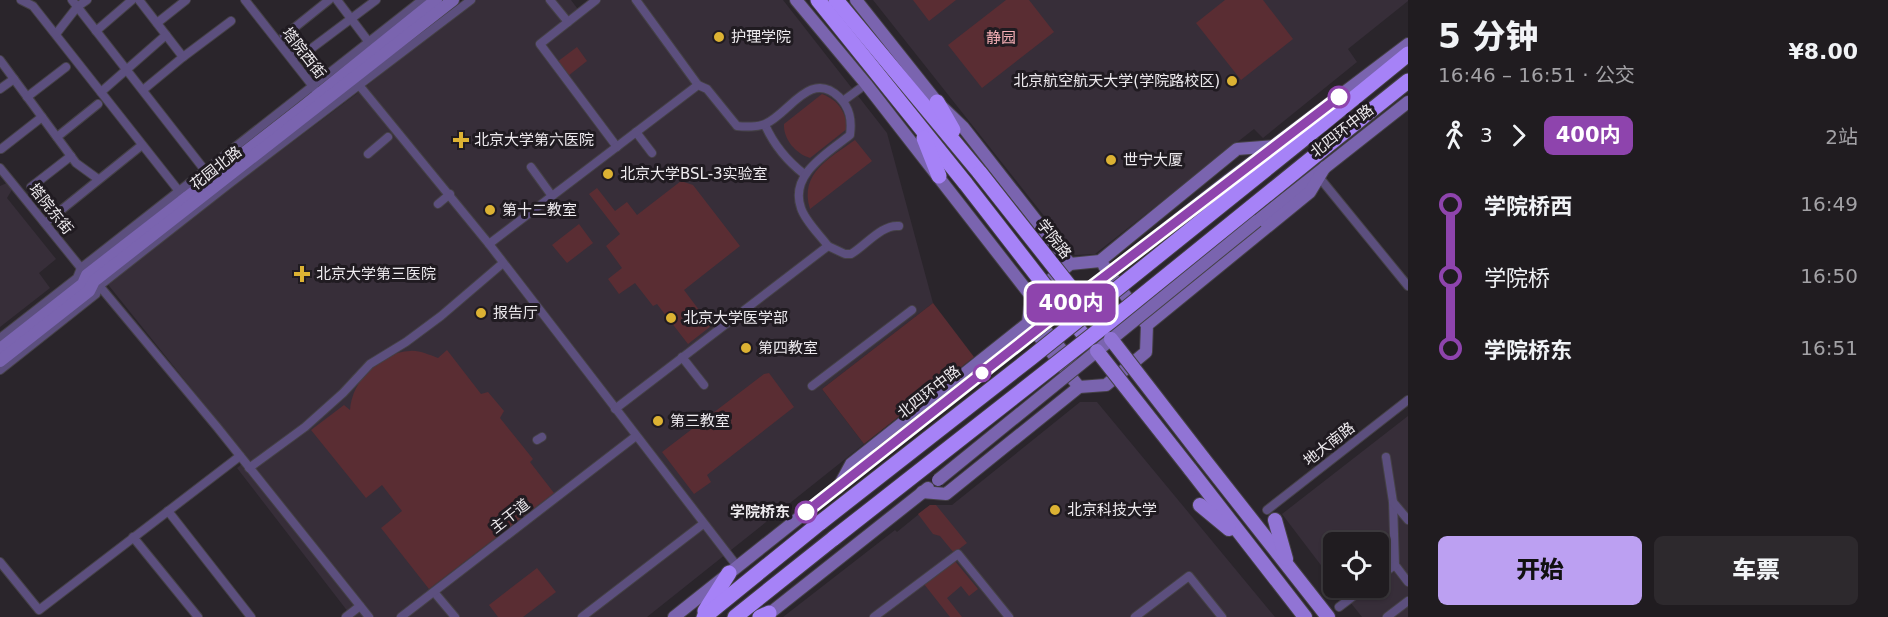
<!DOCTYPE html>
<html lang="zh">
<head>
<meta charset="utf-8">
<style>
  body { margin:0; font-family:"DejaVu Sans","Noto Sans SC",sans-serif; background:#2d292d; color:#f1f3f6; height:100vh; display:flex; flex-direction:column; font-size:22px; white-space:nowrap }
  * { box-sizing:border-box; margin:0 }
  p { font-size:20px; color:#a2a1a5 }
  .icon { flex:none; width:33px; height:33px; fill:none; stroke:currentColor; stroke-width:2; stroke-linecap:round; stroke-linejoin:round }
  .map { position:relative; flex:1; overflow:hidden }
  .panel { display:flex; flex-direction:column; background:#201c20; width:480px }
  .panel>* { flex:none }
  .badge { padding:0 12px; border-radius:9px; font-size:21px; line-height:39px }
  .buttons { position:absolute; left:1323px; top:532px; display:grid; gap:12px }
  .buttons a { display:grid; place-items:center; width:66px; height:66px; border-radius:9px; background:#201c20; box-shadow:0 2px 4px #0004,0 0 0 2px #3d3a3e; font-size:30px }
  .map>.badge { position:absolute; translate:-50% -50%; box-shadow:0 0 0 3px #fff }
  .legs { display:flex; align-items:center; gap:9px; height:66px; padding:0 30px; font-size:20px }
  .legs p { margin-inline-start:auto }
  .headline { display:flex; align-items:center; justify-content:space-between; height:102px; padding:0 30px }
  h1 { font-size:33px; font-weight:800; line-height:45px }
  .action { display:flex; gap:12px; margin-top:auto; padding:12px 30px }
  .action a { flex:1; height:69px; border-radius:9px; background:#bca0f2; color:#111; font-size:24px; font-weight:800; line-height:69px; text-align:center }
  .action a+a { background:#2d292d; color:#f1f3f6 }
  ul { padding:0 30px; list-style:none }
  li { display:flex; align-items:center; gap:21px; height:72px; font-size:22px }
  li i { display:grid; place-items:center; width:9px; height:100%; margin:0 8px; background:currentColor }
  li i::after { content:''; width:15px; height:15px; margin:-8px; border:4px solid; border-radius:50%; background:#201c20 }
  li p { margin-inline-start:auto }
  li:first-child i { background:linear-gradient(#0000 50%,currentColor 0) }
  li:last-child i { background:linear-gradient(currentColor 50%,#0000 0) }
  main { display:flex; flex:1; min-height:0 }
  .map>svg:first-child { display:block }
</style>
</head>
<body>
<main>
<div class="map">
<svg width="1408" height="617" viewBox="0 0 1408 617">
  <rect width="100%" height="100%" fill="#2a252b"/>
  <!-- built -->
  <g fill="#372e39">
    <polygon points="474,0 571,0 580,12 595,0 783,0 887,133 933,303 822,389 864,444 647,617 352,617 237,468 248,459 106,282 355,95"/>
    <polygon points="873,0 1408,0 1408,1 1348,49 1357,62 1263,138 1254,129 1095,254 1075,255"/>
    <polygon points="9,182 13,188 7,198 56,259 39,273 50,288 0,327 0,186"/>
    <polygon points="1080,402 1097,402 1275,617 783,617 895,530 897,532 930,505 952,505"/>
    <polygon points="1408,416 1408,617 1362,617 1339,588 1378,588 1378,543 1334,543 1333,581 1282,514"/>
  </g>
  <!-- green -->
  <g fill="#5a2d33">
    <polygon points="913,0 956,0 929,21"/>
    <polygon points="1006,0 1029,0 1054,32 982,88 948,45"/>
    <polygon points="1225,0 1263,0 1293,39 1241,80 1196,23"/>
    <polygon points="577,47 587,61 568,76 557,62"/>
    <path d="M822,94c17,7 22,16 26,34l-38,30c-14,-4 -27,-19 -26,-34z"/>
    <path d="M855,140l17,21 -62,48c-11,-36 20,-51 45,-69z"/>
    <polygon points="681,181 693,185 740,246 684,290 711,326 688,344 657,304 653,306 635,283 619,294 608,279 622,268 606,246 620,234 589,194 597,188 615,211 627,202 637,215"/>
    <polygon points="579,224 593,243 567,263 552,245"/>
    <polygon points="933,303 974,357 864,444 822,389"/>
    <path d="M447,350l34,44 7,-2 16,19 -4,7 33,41 -3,3 24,31 -125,96 -48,-61 21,-17 -20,-26 -16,13 -55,-68 33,-25 6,5c2,-29 29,-58 60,-59 9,-1 19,4 28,7z"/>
    <polygon points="769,373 794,407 707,475 711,482 694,494 662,452 764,374"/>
    <polygon points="930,505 936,505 967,543 954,553 940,536 933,534 918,514"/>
    <polygon points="954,560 978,589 969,596 961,586 947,598 962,617 950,617 924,584"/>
    <polygon points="537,568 556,592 523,617 498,617 489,605"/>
  </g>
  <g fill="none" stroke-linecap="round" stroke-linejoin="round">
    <!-- street casing -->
    <g stroke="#454146" stroke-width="10">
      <g id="street">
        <polyline points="21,0 33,6 182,195"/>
        <polyline points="72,0 207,173"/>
        <polyline points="139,0 183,57 143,90"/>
        <polyline points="245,0 315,89"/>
        <polyline points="329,0 284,36 300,57 376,0"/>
        <polyline points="337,0 371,45"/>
        <polyline points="550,0 568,22 596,0"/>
        <polyline points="636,0 698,85"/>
        <polyline points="568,22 540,44 617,147"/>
        <polyline points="157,23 186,0"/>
        <polyline points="96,31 132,0"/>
        <polyline points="56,34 77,7 87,0"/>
        <polyline points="183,57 231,21"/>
        <polyline points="0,60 76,163 98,179"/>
        <polyline points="354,79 489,244 737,566"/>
        <polyline points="0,89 14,79"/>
        <polyline points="101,92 166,35"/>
        <polyline points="27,97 66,67"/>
        <polyline points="843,101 866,84"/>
        <path d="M765,125c9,20 21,35 39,49"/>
        <polyline points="636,132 652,153"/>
        <polyline points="57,137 98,104"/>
        <polyline points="1,149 42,117"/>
        <polyline points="368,154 388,137"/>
        <polyline points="531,167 552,196"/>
        <polyline points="0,168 81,268 102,289 217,427 369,617"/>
        <polyline points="1319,177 1408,286"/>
        <polyline points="31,187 71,156"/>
        <polyline points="438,204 450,194"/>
        <polyline points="45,223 142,145"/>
        <path d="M489,244l209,-159 9,4 30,37c8,1 21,1 28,-2 24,-10 45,-55 74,-27 11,11 13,23 11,38 -22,18 -61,39 -49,73 4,13 19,27 27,38l-213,163"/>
        <path d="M828,246l17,8h6c14,-8 31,-30 48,-28"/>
        <polyline points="0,338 77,278 81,268 422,0"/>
        <polyline points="682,357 704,385"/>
        <polyline points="0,370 96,294 99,286 229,184 471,0"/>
        <polyline points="812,386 912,310"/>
        <polyline points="537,440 542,437"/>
        <polyline points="1386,457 1393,502 1395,565 1408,582"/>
        <polyline points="249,468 305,427 343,393 370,364 406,342 441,316 503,263"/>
        <polyline points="1393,502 1408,520"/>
        <polyline points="1267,510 1408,400"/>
        <polyline points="168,511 251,617"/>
        <polyline points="133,537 198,617"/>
        <polyline points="0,562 39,610 240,456"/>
        <polyline points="1378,577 1395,565"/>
        <polyline points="434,592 455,617"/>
        <polyline points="1339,607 1364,588"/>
        <polyline points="346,617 360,606"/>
        <polyline points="401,617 636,436"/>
        <polyline points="582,617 703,524"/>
        <polyline points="874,617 958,554 1009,617"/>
        <polyline points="1135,617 1189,576 1222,617"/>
        <polyline points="1387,617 1408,601"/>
      </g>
    </g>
    <!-- secondary casing -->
    <g stroke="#454146" stroke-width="14">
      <g id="secondary">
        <polyline points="796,0 866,84 1031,296"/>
        <polyline points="856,0 937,102 963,127 1070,264"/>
        <polyline points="1227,181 1408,44"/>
        <polyline points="1257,221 1408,102"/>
        <polyline points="1104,266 1146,324"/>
        <polyline points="1091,287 1120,323"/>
        <polyline points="1029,324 1079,387"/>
        <polyline points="1042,326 1076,367"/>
        <polyline points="0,349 83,284 87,275 303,107 436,0"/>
        <polyline points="0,361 89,291 94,281 453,0"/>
        <polyline points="838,488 851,464 1028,323 1031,296 1070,264 1100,261 1237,149 1275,146"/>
        <polyline points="922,492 946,494 1079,387 1106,385 1146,352 1147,325 1310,192 1325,167"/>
        <polyline points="674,617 878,455"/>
        <polyline points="765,617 928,488"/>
      </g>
    </g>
    <!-- primary casing -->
    <g stroke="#454146" stroke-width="16">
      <g id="primary">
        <polyline points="1078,297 1108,335"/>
        <polyline points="1063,309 1093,347"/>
        <polyline points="1203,458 1328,617"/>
        <polyline points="1190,469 1305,617"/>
        <polyline points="1200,505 1229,529"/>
        <polyline points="1275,520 1286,559"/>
      </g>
    </g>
    <!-- highway casing -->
    <g stroke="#454146" stroke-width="17">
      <g id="highway">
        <polyline points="818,0 966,184"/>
        <polyline points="836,0 980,173"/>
        <polyline points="937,102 953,130"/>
        <polyline points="1321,125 1408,54"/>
        <polyline points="924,138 939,176"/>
        <polyline points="1333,141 1408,81"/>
        <polyline points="705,611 729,573"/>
        <polyline points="704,617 821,522"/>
        <polyline points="735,617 834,538"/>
        <polyline points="760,617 769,613"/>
      </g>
    </g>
    <!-- street -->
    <use href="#street" stroke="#5c4f7e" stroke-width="8"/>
    <!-- secondary -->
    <use href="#secondary" stroke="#7a64af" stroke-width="12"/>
    <!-- primary -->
    <use href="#primary" stroke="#9174d5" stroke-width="14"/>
    <!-- highway -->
    <use href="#highway" stroke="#a682f7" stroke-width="15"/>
    <!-- secondary-bridge casing -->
    <g stroke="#454146" stroke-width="14" stroke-linecap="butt">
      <g id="secondary-bridge">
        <polyline points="878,455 1227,181"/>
        <polyline points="938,480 1257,221"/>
      </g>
    </g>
    <!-- primary-bridge casing -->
    <g stroke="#454146" stroke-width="16" stroke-linecap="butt">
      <g id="primary-bridge">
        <polyline points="1111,339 1203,458"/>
        <polyline points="1097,351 1190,469"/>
      </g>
    </g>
    <!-- highway-bridge casing -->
    <g stroke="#454146" stroke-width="17" stroke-linecap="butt">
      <g id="highway-bridge">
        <polyline points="980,173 1078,297"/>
        <polyline points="966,184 1063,309"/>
        <polyline points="821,522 1032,357 1321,125"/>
        <polyline points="834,538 1112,320 1333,141"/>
      </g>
    </g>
    <!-- secondary-bridge -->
    <use href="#secondary-bridge" stroke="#7a64af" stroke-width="12"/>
    <!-- primary-bridge -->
    <use href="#primary-bridge" stroke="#9174d5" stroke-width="14"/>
    <!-- highway-bridge -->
    <use href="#highway-bridge" stroke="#a682f7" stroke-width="15"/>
  </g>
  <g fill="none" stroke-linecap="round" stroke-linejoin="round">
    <!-- line-1 casing -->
    <g stroke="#fff" stroke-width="14">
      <polyline id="line-1" points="806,512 1091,287 1339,97"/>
    </g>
    <!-- line-1 -->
    <use href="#line-1" stroke="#8e44ad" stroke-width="9"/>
  </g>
  <!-- markers -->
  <g fill="#dcb233" stroke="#201b21" stroke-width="2">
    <circle cx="719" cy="37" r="6"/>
    <circle cx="1232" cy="81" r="6"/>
    <path d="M458 131h6v6h6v6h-6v6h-6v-6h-6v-6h6z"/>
    <circle cx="1111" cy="160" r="6"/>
    <circle cx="608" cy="174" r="6"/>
    <circle cx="490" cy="210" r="6"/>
    <path d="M299 265h6v6h6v6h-6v6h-6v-6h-6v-6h6z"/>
    <circle cx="481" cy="313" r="6"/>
    <circle cx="671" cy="318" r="6"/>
    <circle cx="746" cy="348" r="6"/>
    <circle cx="658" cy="421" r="6"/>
    <circle cx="1055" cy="510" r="6"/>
  </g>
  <g fill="#fff" stroke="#8e44ad" stroke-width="3">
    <circle cx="1339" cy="97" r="10"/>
    <circle cx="982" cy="373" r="8"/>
    <circle cx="806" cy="512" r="10"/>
  </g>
  <g text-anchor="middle" stroke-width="6" stroke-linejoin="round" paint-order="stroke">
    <!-- poi labels -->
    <g font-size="15" fill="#edeaee" stroke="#201b21" text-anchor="start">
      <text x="731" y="42">护理学院</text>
      <text x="1220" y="86" text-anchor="end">北京航空航天大学(学院路校区)</text>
      <text x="474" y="145">北京大学第六医院</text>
      <text x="1123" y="165">世宁大厦</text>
      <text x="620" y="179">北京大学BSL-3实验室</text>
      <text x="502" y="215">第十二教室</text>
      <text x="316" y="279">北京大学第三医院</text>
      <text x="493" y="318">报告厅</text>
      <text x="683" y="323">北京大学医学部</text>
      <text x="758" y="353">第四教室</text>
      <text x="670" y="426">第三教室</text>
      <text x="1067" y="515">北京科技大学</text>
    </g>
    <!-- park labels -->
    <g font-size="15" fill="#f8b1b8" stroke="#201b21">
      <text x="1001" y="43">静园</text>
    </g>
    <!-- street labels -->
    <g font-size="15" fill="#edeaee" stroke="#201b21">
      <text transform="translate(304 53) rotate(52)" y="5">塔院西街</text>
      <text transform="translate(1342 131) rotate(-38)" y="5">北四环中路</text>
      <text transform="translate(216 168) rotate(-38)" y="5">花园北路</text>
      <text transform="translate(51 209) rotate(51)" y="5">塔院东街</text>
      <text transform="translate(1054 239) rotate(52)" y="5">学院路</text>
      <text transform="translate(929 392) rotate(-38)" y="5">北四环中路</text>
      <text transform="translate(1329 444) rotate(-38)" y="5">地大南路</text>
      <text transform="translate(510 516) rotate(-38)" y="5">主干道</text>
    </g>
    <!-- stop labels -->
    <g font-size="15" font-weight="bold" fill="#edeaee" stroke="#201b21" text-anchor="end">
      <text x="790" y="517">学院桥东</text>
    </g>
  </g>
</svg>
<div class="buttons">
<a><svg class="icon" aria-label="locate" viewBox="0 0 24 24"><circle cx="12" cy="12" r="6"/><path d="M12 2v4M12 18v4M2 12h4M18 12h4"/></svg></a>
</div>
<b class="badge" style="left:1071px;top:303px;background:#8e44ad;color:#fff">400内</b>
</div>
<section class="panel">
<div class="headline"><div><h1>5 分钟</h1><p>16:46 – 16:51 · 公交</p></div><b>¥8.00</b></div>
<div class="legs"><svg class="icon" aria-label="walk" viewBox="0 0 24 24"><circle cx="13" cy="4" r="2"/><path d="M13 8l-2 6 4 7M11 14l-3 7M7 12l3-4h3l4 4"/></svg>3<svg class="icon" aria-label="forward" viewBox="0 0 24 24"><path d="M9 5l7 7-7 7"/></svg><b class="badge" style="background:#8e44ad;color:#fff">400内</b><p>2站</p></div>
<ul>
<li><i style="color:#8e44ad"></i><b>学院桥西</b><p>16:49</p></li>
<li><i style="color:#8e44ad"></i><span>学院桥</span><p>16:50</p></li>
<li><i style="color:#8e44ad"></i><b>学院桥东</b><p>16:51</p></li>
</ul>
<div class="action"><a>开始</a><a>车票</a></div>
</section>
</main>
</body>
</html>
